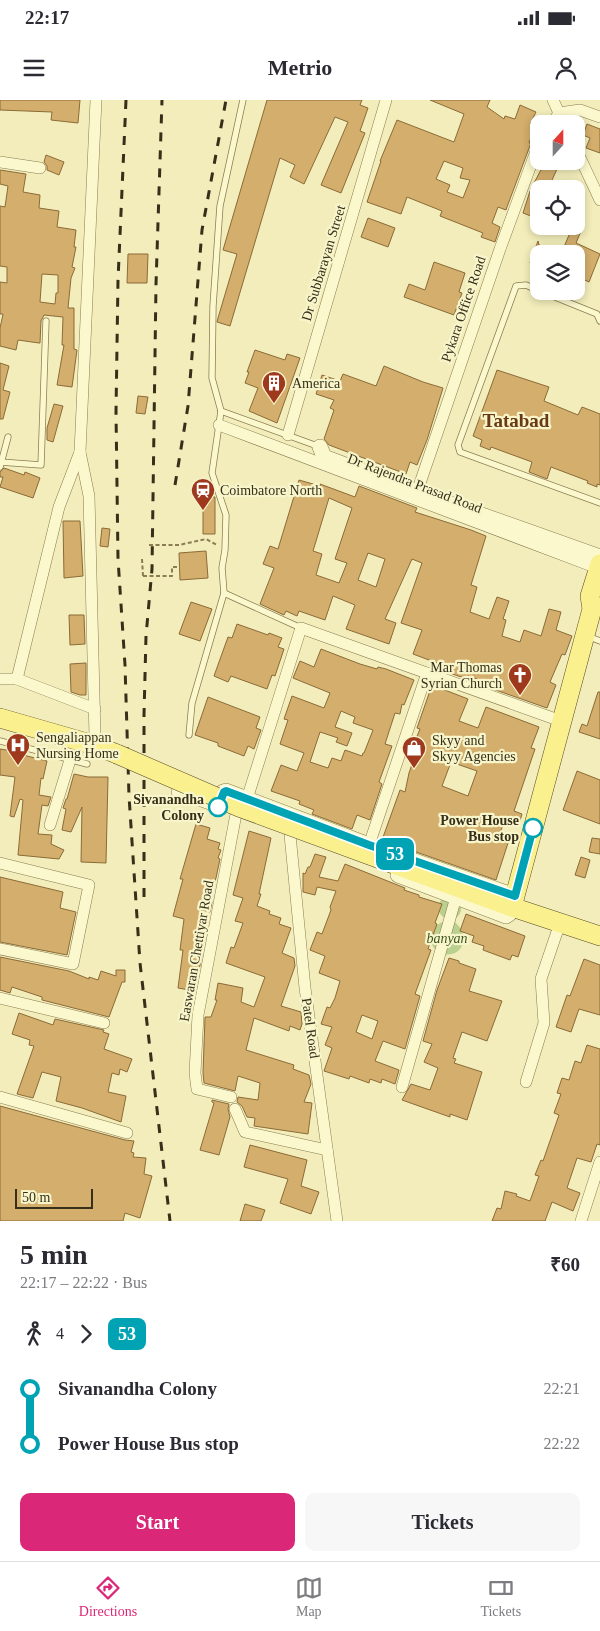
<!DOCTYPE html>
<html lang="en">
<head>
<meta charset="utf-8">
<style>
  body { margin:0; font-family:"Times New Roman",serif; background:#f7f7f7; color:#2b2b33; height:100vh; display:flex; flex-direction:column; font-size:19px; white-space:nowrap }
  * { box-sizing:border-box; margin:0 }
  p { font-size:16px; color:#7c7c81 }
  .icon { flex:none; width:28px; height:28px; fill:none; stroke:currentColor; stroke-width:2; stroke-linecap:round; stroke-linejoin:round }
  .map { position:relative; height:1121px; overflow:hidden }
  .drawer { display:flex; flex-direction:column; background:#fff; flex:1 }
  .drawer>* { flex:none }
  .badge { padding:0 10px; border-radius:8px; font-size:18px; line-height:32px }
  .needle { width:32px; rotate:21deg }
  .fabs { position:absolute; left:530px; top:15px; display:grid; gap:10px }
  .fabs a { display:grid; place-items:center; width:55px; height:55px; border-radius:10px; background:#fff; box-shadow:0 2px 8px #0003; font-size:25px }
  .scale { position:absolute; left:15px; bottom:12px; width:78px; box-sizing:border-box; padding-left:5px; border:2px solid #372f1a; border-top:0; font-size:14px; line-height:18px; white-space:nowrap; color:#372f1a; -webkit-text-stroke:4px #f8f5cb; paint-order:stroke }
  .map>.badge { position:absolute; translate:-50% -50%; box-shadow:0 0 0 2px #fff }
  .legs { display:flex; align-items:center; gap:8px; height:55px; padding:0 20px; font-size:16px }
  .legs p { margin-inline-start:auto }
  .headline { display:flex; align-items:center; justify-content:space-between; height:85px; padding:0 20px }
  h1 { font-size:28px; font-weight:600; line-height:38px }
  .action { display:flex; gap:10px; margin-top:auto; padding:10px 20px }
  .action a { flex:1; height:58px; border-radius:10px; background:#db2777; color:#fff; font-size:20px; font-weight:600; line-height:58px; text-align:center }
  .action a+a { background:#f7f7f7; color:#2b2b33 }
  ul { padding:0 20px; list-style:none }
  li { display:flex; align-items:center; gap:18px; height:55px; font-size:19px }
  li i { display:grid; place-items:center; width:8px; height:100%; margin:0 6px; background:currentColor }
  li i::after { content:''; width:12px; height:12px; margin:-6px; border:4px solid; border-radius:50%; background:#fff }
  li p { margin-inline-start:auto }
  li:first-child i { background:linear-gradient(#0000 50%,currentColor 0) }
  li:last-child i { background:linear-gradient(currentColor 50%,#0000 0) }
  .status { display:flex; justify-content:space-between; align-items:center; height:35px; padding:0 25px; background:#fff; direction:ltr }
  .status svg { height:14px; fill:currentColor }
  header { display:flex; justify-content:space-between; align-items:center; height:65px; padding:0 20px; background:#fff; font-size:22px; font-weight:600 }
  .tab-bar { display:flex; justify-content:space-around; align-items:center; height:70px; border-top:1px solid #e1e1e2; background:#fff; font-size:14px; color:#7c7c81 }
  .tab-bar a { display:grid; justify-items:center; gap:2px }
  .tab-bar .active { color:#db2777 }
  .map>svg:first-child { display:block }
</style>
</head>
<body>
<div class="status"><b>22:17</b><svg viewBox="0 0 49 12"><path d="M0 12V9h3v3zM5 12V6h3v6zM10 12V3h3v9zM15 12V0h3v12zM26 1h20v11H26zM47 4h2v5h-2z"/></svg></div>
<header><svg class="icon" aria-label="menu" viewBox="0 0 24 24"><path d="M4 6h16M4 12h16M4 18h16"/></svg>Metrio<svg class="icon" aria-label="person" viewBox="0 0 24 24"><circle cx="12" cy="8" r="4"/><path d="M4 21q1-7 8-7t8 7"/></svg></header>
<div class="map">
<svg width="600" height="1121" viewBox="0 0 600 1121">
  <rect width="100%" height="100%" fill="#f2edba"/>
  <!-- green -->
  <path fill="#bad08e" d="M442,799l19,5c1,8 -1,12 -8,16 7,7 13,13 10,23 -6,21 -40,11 -30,-12 3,-7 8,-9 15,-10 -8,-6 -14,-12 -6,-22z"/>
  <!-- building -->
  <g fill="#d3ae6c" stroke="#8b6b37" fill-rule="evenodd">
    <polygon points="0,0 80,0 78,23 51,20 52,12 0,10"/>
    <polygon points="267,0 362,0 360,5 368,8 360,31 365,33 341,93 321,85 348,22 335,17 304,84 290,77 295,65 280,58 230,226 217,222 218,218 237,154 223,150"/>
    <path d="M430,0h60l-3,7 17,12 1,-3 10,3 5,-14 16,7 -6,12 5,2 -6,17h2l-24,64 -1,3 -8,-3 -6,16 8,4 -5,15 -14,-5 2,-4 -43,-17 2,-5 -35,-14 -6,17 -34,-12 14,-41h-1l17,-41 57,22 10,-28zM444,61l19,7 -3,10 10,2 -7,18 -16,-6 3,-7 -14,-6z"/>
    <polygon points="587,24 600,29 600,53 586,48 590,38 583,35"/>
    <polygon points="46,55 64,62 59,75 47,70 47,66 44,62"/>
    <polygon points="544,64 557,69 548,89 539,89 539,119 523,113 532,85 533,85"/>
    <path d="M0,70l26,4 -3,18 17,3 -1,13 20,3 -2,16 19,3 -2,17h2l-4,20 3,1 -4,10 -3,30h6v41l3,1 -5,37 -15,-2 7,-40h-2l1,-28 -19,-2 -3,6 -1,22h-1l-21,-3 -2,10 -16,-4v-18l3,-14h-3v-32l7,1v-16l-7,-1v-60l5,1 3,-21 -8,-2zM42,174l16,1v18h-2l-1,11 -15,-2z"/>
    <polygon points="368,118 395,128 388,147 361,137"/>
    <polygon points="572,128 581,131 576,143 600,154 589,182 576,176 576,154 561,154"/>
    <polygon points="538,141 539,145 560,154 539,154 539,166 530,163"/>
    <polygon points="128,154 148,154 147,183 127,183"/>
    <polygon points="434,162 465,173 459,192 462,193 454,215 404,197 409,184 425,190"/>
    <polygon points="255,250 285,260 287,254 300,258 277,323 249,311 258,288 245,283 249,272 247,272"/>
    <polygon points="0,263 9,266 3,290 10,292 3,319 0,319"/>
    <polygon points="384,266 423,282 443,288 427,340 417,365 410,362 406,374 329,345 324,339 334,310 330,308 334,300 316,294 322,275 340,281 343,274 376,286"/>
    <polygon points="497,270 549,287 544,301 578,315 582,307 600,314 600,385 597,384 597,387 587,383 588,381 551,367 547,379 529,372 532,362 491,347 490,350 480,346 482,340 473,336"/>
    <polygon points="138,296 148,297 145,314 136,313"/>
    <polygon points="54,304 63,306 53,342 47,340 47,328"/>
    <polygon points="4,368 24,375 25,372 40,378 33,398 0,387 3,377 0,377 0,372"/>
    <path d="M299,380l21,6v-2l35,13 4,-11 58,22 -2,4 56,18 15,6 -15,49 6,2 -7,25 19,7 8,-22 12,4 -6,18 3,1 -4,16 18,6 4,-12 17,6 8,-27 12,3 -5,18 16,6 -7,19 -3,-1 -12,28 6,3 -9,23 -57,-20 -3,-2 2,-3 -21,-7 -1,3 -32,-11 2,-5 -24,-9 9,-24 -21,-7 21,-60 -10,-4 -27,60 11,4 -7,21 -43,-15 9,-24 -22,-9 -8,24 -26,-9 -2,5 -11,-5 -2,4 -24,-11 14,-36 -11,-4 7,-18 8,3zM329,398l23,10 -17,51 12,4 -8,20 -23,-8 6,-21 -9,-3zM368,453l17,6 -9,28 -18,-7z"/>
    <polygon points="203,396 215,397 215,434 203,434"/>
    <polygon points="63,421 80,421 83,476 64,478"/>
    <polygon points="102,428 110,429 108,447 100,446"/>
    <polygon points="206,451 208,478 180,480 179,453"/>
    <polygon points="191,502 212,509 200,541 179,534"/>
    <polygon points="69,515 84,515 85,544 70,545"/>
    <polygon points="237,524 268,535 269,533 282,538 278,547 284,549 275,576 272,575 267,589 231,576 228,582 214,576 228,537 232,538"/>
    <path d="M321,549l39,15 17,5 1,-2 8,2 28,11 -10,25 -2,-1 -2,10 -5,-1 -10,31 7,2 -13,36 3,2 -12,36 -13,-5 -5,14 -40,-15 2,-4 -15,-6 1,-3 -29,-10 10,-26 16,6 7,-18 -24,-9 8,-24 -4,-1 8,-23 32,12 6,-15 -37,-15 7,-17 14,6zM341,611l14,6 -2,6 20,7 -9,23h-1l-1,3 -17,-6 -4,11 -9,-3 -4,10 -18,-6 10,-30 18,6 -2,4 11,4 5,-13 -17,-6z"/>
    <polygon points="86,563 86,595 80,595 71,592 70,564"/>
    <path d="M432,585l36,14 -9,22 19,7 8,-21 53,20 -8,21 4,1 -21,62 8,3 -3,10 -14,-5 -6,17v4l9,3 -12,37 -114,-40 18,-50 5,2 4,-19 7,-20 -5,-2 9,-22 -3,-1zM451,662l26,9 -9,25 -26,-10z"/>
    <polygon points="598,592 600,592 600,639 579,632 582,624 587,626"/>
    <polygon points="208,597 260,617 256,628 261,630 254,649 248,646 244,656 218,646 218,643 195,635"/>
    <polygon points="0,649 12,651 11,652 47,661 43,679 41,678 39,695 51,697 48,706 42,705 38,734 52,735 51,744 64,750 59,759 18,755 23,700 20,699 14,717 10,716 15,677 0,675"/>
    <polygon points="577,671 600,680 600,724 563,710"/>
    <polygon points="74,674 88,677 108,677 106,763 81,762 82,707 71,732 62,730 66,709 63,708 66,699 67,699"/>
    <polygon points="196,724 210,728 207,739 220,743 218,749 221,750 218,758 220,759 216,778 208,801 212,802 210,812 202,810 196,854 202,855 195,891 178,888 183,850 180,850 184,819 173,816 183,779 180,779"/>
    <polygon points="249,731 271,738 259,794 261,794 257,806 270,811 269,814 281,818 279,824 291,828 282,853 294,858 295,866 281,906 301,912 302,924 300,930 290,926 289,931 254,918 246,950 294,965 293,969 309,975 311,984 304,1002 312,1003 308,1034 254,1026 255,1018 247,1017 242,1006 237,1002 238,997 258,1000 260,983 238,976 235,991 204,983 203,973 205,917 211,917 217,900 215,900 218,883 243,888 241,902 254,907 265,877 226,863 231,847 234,848 243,823 235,821 243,798 233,795"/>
    <polygon points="592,738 600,739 600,754 589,752"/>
    <path d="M315,754l11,3 -7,20 19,4 7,-17 60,24 -1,2 15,5v2l23,7 -7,19 2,1 -9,25 3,1 -16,44 5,2 -15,53 -22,-8 -8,20 24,9 -4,14 -13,-5 -1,4 -11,-4 -1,4 -19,-7 -1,3 -25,-8 8,-23 -7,-3 7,-18 -11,-3 6,-17 3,1 5,-10 5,-17 -21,-8 6,-17 -15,-6 7,-18 5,2 9,-24 -1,-3 6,-16 -19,-4 -2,8 -12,-3v-19l2,1 3,-7h2zM362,915l16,6 -6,18 -16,-7z"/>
    <polygon points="581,757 590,760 585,778 575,775"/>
    <polygon points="0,777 63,792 60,808 76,812 67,855 0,842"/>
    <polygon points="466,814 525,836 518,857 512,855 510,860 483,850 484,846 472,842 474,836 460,831"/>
    <polygon points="0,857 69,871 89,879 89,877 98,880 101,871 116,876 116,870 125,870 125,882 122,882 109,917 42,900 42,897 12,887 10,893 0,890"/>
    <polygon points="449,858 459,861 459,863 476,869 469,891 502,901 487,941 462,932 453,958 456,959 454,963 482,972 467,1020 450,1014 450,1017 402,1000 411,984 430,990 438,968 424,962 432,944 423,941 437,890"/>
    <polygon points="584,859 600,865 600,915 579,909 571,932 556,927 567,895 570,896"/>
    <polygon points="19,913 53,925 55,919 104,930 103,932 109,934 104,949 132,959 127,972 120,969 119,975 112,973 108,992 126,996 121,1022 82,1008 56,1001 61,977 42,972 33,998 17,994 34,946 29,945 30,940 12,934"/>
    <polygon points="587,945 600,949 600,1045 597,1044 591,1062 577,1058 567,1088 580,1093 573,1111 552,1102 545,1121 492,1121 497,1108 501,1109 505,1091 517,1094 516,1096 530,1101 539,1076 535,1075 541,1060 543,1061 559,1015 554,1013 561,994 557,993 562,978 569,980 575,961 581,963"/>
    <polygon points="212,1000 229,1004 228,1009 230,1017 219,1055 200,1050 214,1003 212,1002"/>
    <polygon points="0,1006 125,1040 134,1041 131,1052 134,1053 133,1057 146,1058 144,1074 152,1076 140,1118 125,1113 123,1121 0,1121"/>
    <polygon points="250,1045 307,1060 301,1086 319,1092 311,1114 280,1103 288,1079 244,1067"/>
    <polygon points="245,1104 265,1110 261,1121 240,1121"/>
  </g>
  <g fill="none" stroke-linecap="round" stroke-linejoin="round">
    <!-- service casing -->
    <g stroke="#8a7c53" stroke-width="7">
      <g id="service">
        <polyline points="243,0 220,106 213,206 212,278 221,311 320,347"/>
        <polyline points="539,191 526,185 516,186 458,345 460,352 600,403"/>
        <polyline points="540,191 597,214 600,221"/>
        <polyline points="221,311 212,373 226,415 225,450 222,468 224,493"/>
        <polyline points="0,362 41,365 46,221"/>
        <polyline points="0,367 8,337"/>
        <polyline points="587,536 600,541"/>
        <polyline points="189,635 192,603 224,493 301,528"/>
        <polyline points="0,641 87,664"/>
      </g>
    </g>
    <!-- minor casing -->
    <g stroke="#8a7c53" stroke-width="12">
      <g id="minor">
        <polyline points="553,0 564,24"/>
        <polyline points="552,24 559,13 580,10 600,17"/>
        <polyline points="576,49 600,100"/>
        <polyline points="0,62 40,68"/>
        <polyline points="219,325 600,469"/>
        <polyline points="288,335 386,0"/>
        <polyline points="417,392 500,149 539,43"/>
        <polyline points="0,579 17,579 59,407 80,352"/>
        <polyline points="17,579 95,609"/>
        <polyline points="95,637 89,396 80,352 96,0"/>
        <polyline points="177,692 218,707"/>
        <polyline points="247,699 301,528 561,621"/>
        <polyline points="50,725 70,660"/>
        <polyline points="290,735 305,888 337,1121"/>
        <polyline points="369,745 427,573"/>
        <polyline points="0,763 89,785 73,864 0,849"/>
        <polyline points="0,898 104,923"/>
        <polyline points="526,982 544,923 541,879 560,823"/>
        <polyline points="402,987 456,797"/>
        <polyline points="0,997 127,1033"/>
        <polyline points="231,997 197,989 195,973 198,915 236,714"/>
        <polyline points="235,1009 245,1032 327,1050"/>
        <polyline points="581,1121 600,1062"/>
      </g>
    </g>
    <!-- tertiary casing -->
    <g stroke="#8a7c53" stroke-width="16">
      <g id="tertiary">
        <polyline points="320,347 324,357 417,392 600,457"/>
        <polyline points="220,703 223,692 226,691 369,745 515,796"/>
        <polyline points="398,775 506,816 509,814 512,807"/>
      </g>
    </g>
    <!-- primary casing -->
    <g stroke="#574828" stroke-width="20">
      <g id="primary">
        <polyline points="0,618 94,645 117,654"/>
        <polyline points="394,764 512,807 600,836"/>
        <polyline points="512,807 592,509 590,496 600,464"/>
      </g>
    </g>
    <!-- path -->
    <g stroke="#8a7c53" stroke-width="2" stroke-dasharray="4 2.5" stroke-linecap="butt">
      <polyline points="149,445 179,445 206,439 217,445"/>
      <polyline points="142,459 143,476"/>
    </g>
    <!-- service -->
    <use href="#service" stroke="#fcf8ce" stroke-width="5.5"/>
    <!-- minor -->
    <use href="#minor" stroke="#fcf8ce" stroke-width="11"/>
    <!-- tertiary -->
    <use href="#tertiary" stroke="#fcf8ce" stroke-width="15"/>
    <!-- primary -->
    <use href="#primary" stroke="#faf08d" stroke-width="19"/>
    <!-- rail -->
    <g stroke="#372f1a" stroke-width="3" stroke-dasharray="9 9" stroke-linecap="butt">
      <polyline points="126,0 118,180 116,312 118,459 125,565 129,696 140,863 170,1121"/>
      <polyline points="175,385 188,306 202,130 226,0"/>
      <polyline points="144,797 144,615 146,536 152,469 156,184 162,0"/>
    </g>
    <!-- primary-bridge casing -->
    <g stroke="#574828" stroke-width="20" stroke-linecap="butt">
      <polyline id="primary-bridge" points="117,654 239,707 394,764"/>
    </g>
    <!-- path-bridge -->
    <polyline stroke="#8a7c53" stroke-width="2" stroke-dasharray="4 2.5" stroke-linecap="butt" points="143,476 172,476 172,467 180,467"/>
    <!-- primary-bridge -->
    <use href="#primary-bridge" stroke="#faf08d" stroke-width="19"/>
  </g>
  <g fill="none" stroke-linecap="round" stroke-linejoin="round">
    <!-- line-1 casing -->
    <g stroke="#fff" stroke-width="11">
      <polyline id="line-1" points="218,707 224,692 226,691 369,745 515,796 533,728"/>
    </g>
    <!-- line-1 -->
    <use href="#line-1" stroke="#00a3b4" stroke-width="8"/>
  </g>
  <!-- icons -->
  <defs>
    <g id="building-pin" transform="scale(1.25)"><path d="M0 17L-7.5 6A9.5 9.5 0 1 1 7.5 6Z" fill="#9e391e" stroke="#f8f5cb"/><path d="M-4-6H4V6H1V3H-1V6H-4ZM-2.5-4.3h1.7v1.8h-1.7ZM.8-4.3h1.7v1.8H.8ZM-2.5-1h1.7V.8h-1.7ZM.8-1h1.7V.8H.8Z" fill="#fff"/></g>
    <g id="station-pin" transform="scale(1.25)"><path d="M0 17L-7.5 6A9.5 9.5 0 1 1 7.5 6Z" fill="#9e391e" stroke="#f8f5cb"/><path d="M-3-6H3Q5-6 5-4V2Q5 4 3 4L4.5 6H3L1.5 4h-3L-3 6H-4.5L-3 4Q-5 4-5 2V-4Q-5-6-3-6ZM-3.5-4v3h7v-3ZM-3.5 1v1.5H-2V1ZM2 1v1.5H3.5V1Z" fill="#fff"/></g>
    <g id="church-pin" transform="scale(1.25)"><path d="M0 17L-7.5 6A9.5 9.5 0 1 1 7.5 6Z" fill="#9e391e" stroke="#f8f5cb"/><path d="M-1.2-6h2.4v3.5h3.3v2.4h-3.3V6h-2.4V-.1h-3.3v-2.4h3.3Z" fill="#fff"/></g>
    <g id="hospital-pin" transform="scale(1.25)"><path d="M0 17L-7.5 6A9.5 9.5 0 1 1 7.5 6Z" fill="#9e391e" stroke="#f8f5cb"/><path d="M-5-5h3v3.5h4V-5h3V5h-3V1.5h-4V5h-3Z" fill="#fff"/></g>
    <g id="shop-pin" transform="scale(1.25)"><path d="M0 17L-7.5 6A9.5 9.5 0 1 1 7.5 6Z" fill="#9e391e" stroke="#f8f5cb"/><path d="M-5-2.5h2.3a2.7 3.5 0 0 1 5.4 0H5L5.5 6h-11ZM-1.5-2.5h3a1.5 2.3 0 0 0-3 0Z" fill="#fff"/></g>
  </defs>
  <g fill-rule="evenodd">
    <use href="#building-pin" x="274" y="283"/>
    <use href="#station-pin" x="203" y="390"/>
    <use href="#church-pin" x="520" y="575"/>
    <use href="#hospital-pin" x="18" y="645"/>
    <use href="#shop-pin" x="414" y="648"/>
  </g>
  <!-- markers -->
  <g fill="#fff" stroke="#00a3b4" stroke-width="2.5">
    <circle cx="218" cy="707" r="9"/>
    <circle cx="533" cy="728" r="9"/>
  </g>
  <g text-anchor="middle" stroke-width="4.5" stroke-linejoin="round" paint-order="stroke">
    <!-- street labels -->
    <g font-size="14" fill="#372f1a" stroke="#f8f5cb">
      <text transform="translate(323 163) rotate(-73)" y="5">Dr Subbarayan Street</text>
      <text transform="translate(463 209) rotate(-71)" y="5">Pykara Office Road</text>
      <text transform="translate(415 383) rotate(21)" y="5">Dr Rajendra Prasad Road</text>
      <text transform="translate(196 851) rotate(-80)" y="5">Easwaran Chettiyar Road</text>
      <text transform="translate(311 928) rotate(82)" y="5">Patel Road</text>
    </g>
    <!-- poi labels -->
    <g font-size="14" fill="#372f1a" stroke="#f8f5cb" text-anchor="start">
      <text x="292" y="288">America</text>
      <text x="220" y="395">Coimbatore North</text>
      <text x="502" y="572" text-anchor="end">Mar Thomas<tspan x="502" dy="16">Syrian Church</tspan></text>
      <text x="36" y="642">Sengaliappan<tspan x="36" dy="16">Nursing Home</tspan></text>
      <text x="432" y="645">Skyy and<tspan x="432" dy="16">Skyy Agencies</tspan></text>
    </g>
    <!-- stop labels -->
    <g font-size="14" font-weight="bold" fill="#372f1a" stroke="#f8f5cb" text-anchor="end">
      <text x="204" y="704">Sivanandha<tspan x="204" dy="16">Colony</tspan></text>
      <text x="519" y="725">Power House<tspan x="519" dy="16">Bus stop</tspan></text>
    </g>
    <!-- park labels -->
    <g font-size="14" font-style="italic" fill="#3b561e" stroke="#f8f5cb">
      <text x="447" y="843">banyan</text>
    </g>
    <!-- district labels -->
    <g font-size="19" font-weight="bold" fill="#683915" stroke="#f8f5cb">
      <text x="516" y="327">Tatabad</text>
    </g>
  </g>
</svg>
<div class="fabs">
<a><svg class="needle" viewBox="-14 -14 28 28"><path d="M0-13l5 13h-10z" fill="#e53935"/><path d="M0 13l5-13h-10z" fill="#7c7c81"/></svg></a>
<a><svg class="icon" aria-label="locate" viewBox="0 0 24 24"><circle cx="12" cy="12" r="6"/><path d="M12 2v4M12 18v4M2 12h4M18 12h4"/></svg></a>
<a><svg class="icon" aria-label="layers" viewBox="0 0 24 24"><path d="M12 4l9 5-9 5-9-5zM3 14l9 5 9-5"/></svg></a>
</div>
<div class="scale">50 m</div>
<b class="badge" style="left:395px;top:754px;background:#00a3b4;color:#fff">53</b>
</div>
<section class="drawer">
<div class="headline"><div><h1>5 min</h1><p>22:17 – 22:22 · Bus</p></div><b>₹60</b></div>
<div class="legs"><svg class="icon" aria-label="walk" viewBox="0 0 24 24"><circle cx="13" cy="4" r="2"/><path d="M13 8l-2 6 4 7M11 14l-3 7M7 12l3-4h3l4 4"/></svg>4<svg class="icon" aria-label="forward" viewBox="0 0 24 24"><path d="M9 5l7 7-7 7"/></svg><b class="badge" style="background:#00a3b4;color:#fff">53</b></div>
<ul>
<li><i style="color:#00a3b4"></i><b>Sivanandha Colony</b><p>22:21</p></li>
<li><i style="color:#00a3b4"></i><b>Power House Bus stop</b><p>22:22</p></li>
</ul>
<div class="action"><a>Start</a><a>Tickets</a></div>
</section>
<nav class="tab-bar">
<a class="active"><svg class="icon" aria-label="directions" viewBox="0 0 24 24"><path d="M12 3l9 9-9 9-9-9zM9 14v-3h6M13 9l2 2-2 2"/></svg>Directions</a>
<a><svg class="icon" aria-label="map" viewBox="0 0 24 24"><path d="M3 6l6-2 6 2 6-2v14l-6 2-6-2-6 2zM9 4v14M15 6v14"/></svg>Map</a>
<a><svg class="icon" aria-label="tickets" viewBox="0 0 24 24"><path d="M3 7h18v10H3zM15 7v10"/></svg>Tickets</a>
</nav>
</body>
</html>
